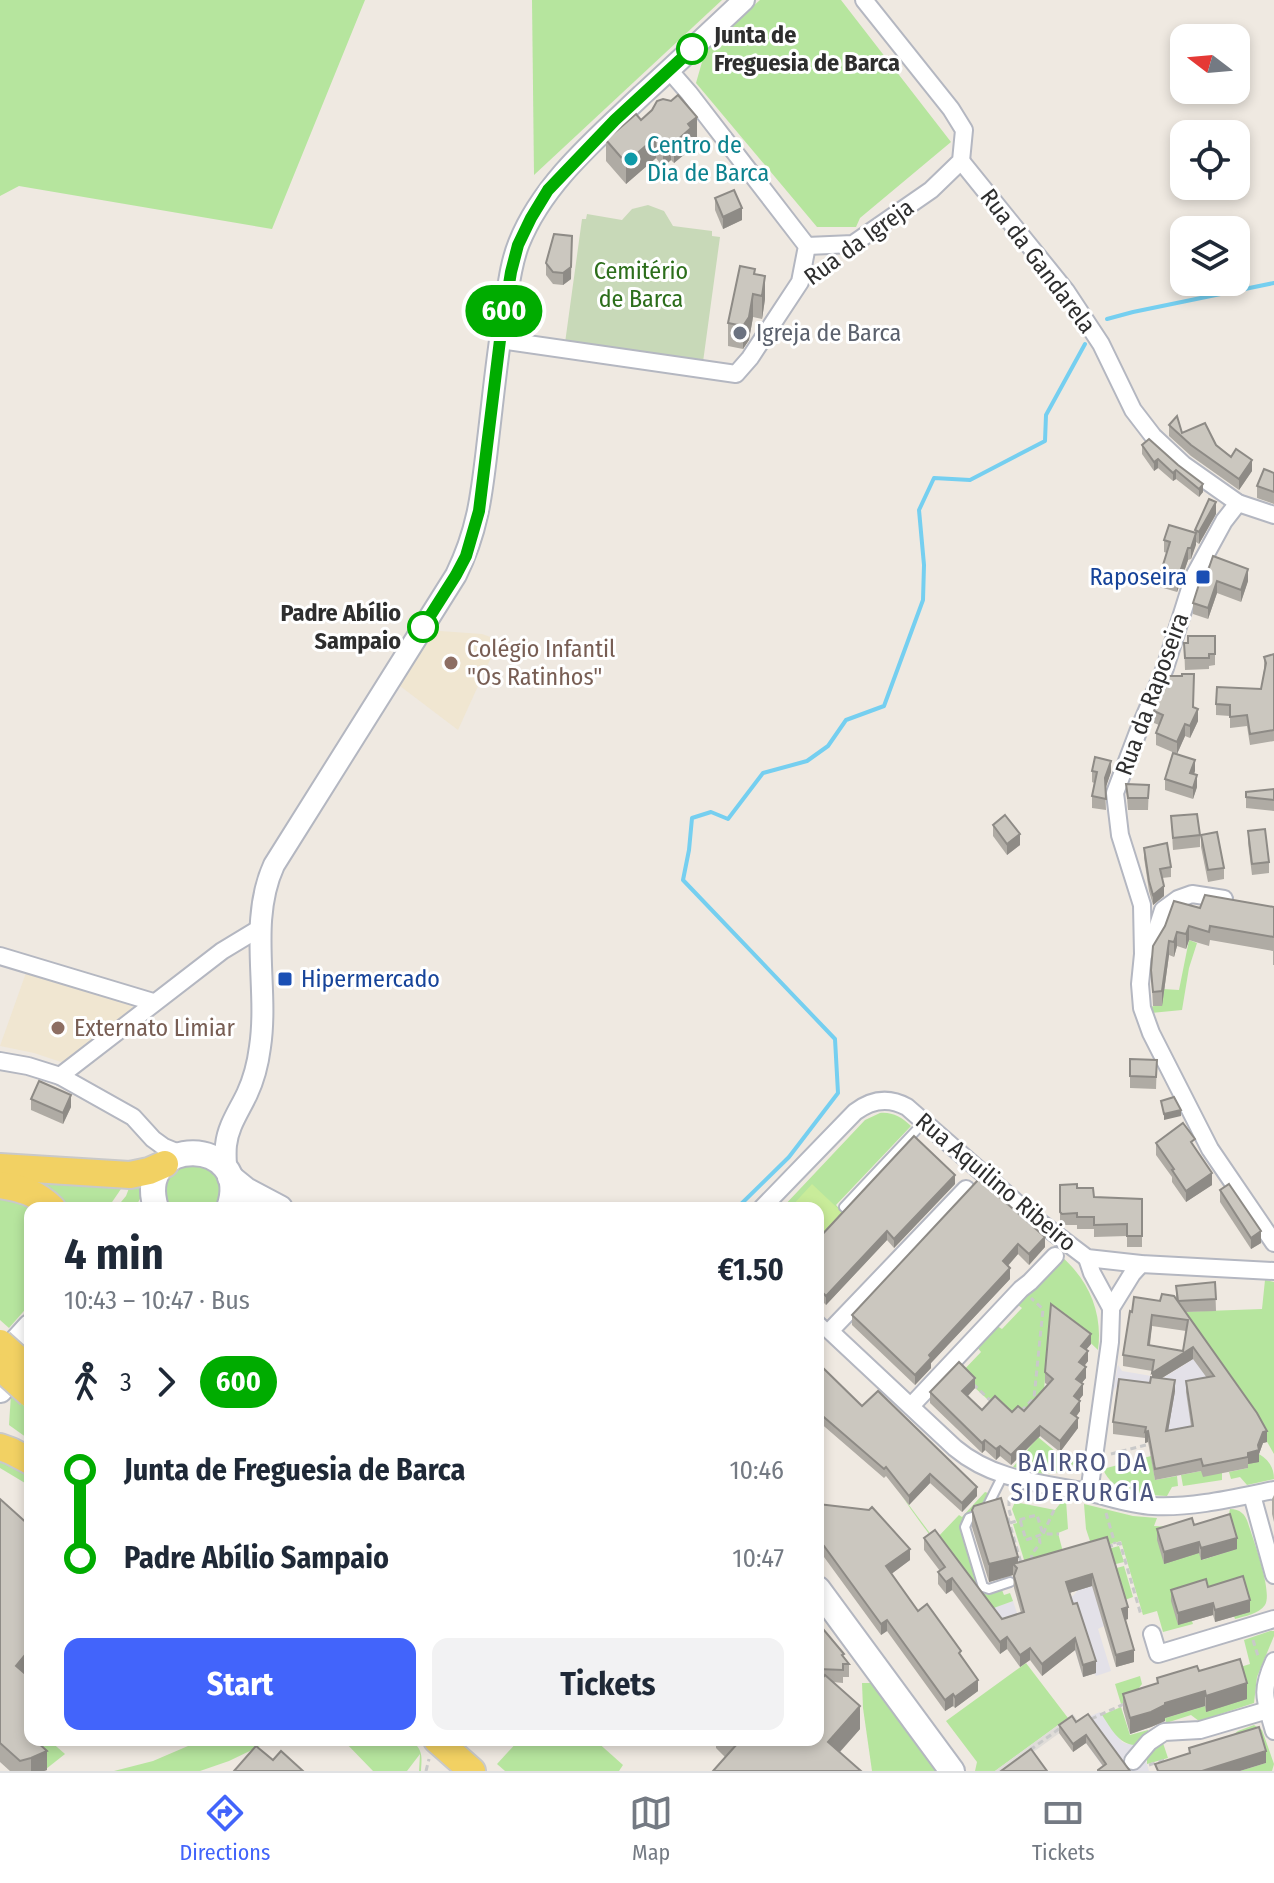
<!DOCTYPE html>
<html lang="en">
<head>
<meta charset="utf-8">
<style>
  body { margin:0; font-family:"Fira Sans Condensed",sans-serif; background:#f2f2f3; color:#1f2937; height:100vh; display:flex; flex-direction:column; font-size:30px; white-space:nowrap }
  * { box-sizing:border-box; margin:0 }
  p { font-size:26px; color:#747a83 }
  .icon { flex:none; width:44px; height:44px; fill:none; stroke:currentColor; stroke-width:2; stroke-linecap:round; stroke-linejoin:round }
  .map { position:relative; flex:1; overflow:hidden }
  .sheet { position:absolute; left:24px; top:1202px; width:800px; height:544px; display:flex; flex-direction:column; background:#fff; border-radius:16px; box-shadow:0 4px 12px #0003 }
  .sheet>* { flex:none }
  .badge { padding:0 16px; border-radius:26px; font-size:28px; line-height:52px }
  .needle { width:52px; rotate:286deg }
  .controls { position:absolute; left:1170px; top:24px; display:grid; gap:16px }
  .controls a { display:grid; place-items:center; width:80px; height:80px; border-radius:16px; background:#fff; box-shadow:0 4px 12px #0003; font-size:40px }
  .map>.badge { position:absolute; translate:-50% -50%; box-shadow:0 0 0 4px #fff }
  .legs { display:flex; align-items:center; gap:12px; height:88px; padding:0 40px; font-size:26px }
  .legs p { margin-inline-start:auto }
  .summary { display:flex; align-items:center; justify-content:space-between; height:136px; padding:0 40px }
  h1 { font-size:44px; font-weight:700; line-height:60px }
  .action { display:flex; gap:16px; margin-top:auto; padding:16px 40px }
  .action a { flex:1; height:92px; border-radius:16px; background:#4264fb; color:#fff; font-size:32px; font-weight:700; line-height:92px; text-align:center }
  .action a+a { background:#f2f2f3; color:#1f2937 }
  ul { padding:0 40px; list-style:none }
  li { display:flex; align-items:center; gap:28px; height:88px; font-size:30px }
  li i { display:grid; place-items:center; width:12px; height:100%; margin:0 10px; background:currentColor }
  li i::after { content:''; width:20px; height:20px; margin:-10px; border:6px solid; border-radius:50%; background:#fff }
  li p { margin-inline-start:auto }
  li:first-child i { background:linear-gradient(#0000 50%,currentColor 0) }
  li:last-child i { background:linear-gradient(currentColor 50%,#0000 0) }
  .tabs { display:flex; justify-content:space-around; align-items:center; height:112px; border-top:2px solid #e0e1e3; background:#fff; font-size:22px; color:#747a83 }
  .tabs a { display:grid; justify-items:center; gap:4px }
  .tabs .selected { color:#4264fb }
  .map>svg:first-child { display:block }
</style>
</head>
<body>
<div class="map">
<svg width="1274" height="1771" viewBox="0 0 1274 1771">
  <rect width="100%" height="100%" fill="#efe9e1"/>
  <!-- industrial -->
  <g fill="#e3e1e8">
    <polygon points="1206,1351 1257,1424 1172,1439 1121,1385 1116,1387 1113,1392 1118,1365 1122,1371 1163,1378"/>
    <polygon points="1091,1582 1104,1626 1098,1629 1111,1671 1096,1676 1094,1673 1083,1677 1067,1624 1011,1643 991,1608 1013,1601 1017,1613 1073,1596 1078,1590"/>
    <polygon points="1100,1712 1122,1742 1127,1744 1139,1743 1147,1753 1146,1761 1149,1771 1106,1771 1076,1729 1079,1721"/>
  </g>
  <!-- education -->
  <g fill="#f0e6d1">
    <polygon points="440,631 482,634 499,640 458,730 400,686 431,635"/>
    <polygon points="28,967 132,1000 133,1010 66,1061 61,1062 34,1053 0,1046"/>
  </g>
  <!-- green -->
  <g fill="#b6e59e">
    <polygon points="0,0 365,0 272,229 19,186 0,196"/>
    <polygon points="532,0 722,0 534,175"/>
    <polygon points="760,0 841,0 951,142 860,218 856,227 817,227 696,83 706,48"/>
    <polygon points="1189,940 1197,943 1189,968 1182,1010 1151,1013 1148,1007 1162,1005 1163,989 1179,990"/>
    <path d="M880,1113c13,-1 21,4 31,13l-75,79 11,12 -29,-9h-36l83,-88z"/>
    <path d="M202,1163l18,14 -1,31h-51c-7,-14 -5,-36 12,-43 6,-2 15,-2 22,-2z"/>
    <polygon points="144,1180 141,1197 135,1208 116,1208 126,1196 131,1183"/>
    <polygon points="26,1181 123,1186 108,1208 62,1208"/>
    <polygon points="0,1192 41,1208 30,1208 30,1304 9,1328 0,1320"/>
    <path d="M1062,1257c27,24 41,56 36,93l-24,-23 -23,-14 -8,88 -31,21 -52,-48 21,-22 -4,-5 20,-21 5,3 20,-21 -4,-3z"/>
    <polygon points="1265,1280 1274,1282 1274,1454 1257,1424 1178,1312 1262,1309"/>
    <polygon points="11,1394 30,1411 30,1440 9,1425"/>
    <path d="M1038,1437l24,20h5l2,-3 8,7c-21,20 -39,12 -64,6z"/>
    <path d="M1259,1454c10,6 15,14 15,25l-27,6 -7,-8 -9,2 -2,-7 19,-4v-4z"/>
    <path d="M1151,1456l4,24 22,-4 1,10 -6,1 -5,9c-24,-1 -54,-2 -64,-27z"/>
    <polygon points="0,1458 30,1474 30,1486 0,1468"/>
    <polygon points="1201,1471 1222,1473 1222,1480 1183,1486 1181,1475"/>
    <path d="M985,1492l3,1 -8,15 -15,7 -5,10 22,67 6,3 14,-5 2,5 6,-2 3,8 -22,8c-33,-37 -64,-75 -91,-116l35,47 24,-25 3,2z"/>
    <polygon points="1063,1500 1066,1500 1068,1529 1058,1533 1063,1552 1025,1563 1013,1524 1017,1523 1012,1509 1015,1502 1055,1510"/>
    <path d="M1084,1504l49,12 24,2 -3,8 18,1 27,26 3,7 34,-11 -8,-31 2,-9c10,0 15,5 18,14 5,16 25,69 17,82 -6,9 -20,11 -30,14l-1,-3 9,-28 -51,33 1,3 -30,8 -6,-21 -14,4 -22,-74 -14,4 1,4 11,-3 5,16 -12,3 -18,-12 -8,-24z"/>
    <polygon points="1124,1566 1133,1597 1122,1601 1113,1569"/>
    <polygon points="1270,1631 1274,1631 1274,1636 1257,1677 1254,1703 1199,1721 1191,1715 1166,1723 1165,1718 1205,1706 1224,1672 1250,1664 1244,1640"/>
    <polygon points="1026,1663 1068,1718 995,1771 975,1771 977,1762 946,1721"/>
    <polygon points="1140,1676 1142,1684 1135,1693 1137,1699 1121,1704 1115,1684"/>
    <polygon points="862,1683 874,1683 939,1771 872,1771 863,1708"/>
    <path d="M1121,1707l9,28 18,-5 1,2 -14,13c-17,-1 -24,-17 -33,-30z"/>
    <polygon points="1254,1725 1262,1730 1274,1764 1272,1771 1240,1771 1266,1763 1234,1734 1238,1731"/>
    <polygon points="44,1740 49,1740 65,1754 46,1769 30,1755"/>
    <polygon points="202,1740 273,1740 229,1761 200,1771 114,1771 153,1761"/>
    <path d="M343,1740h68c12,10 11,16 10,31h-2l1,-17 -13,17h-34z"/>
    <polygon points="519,1740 595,1740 623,1765 619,1771 505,1771 497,1764"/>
    <polygon points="1162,1740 1168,1758 1147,1764 1147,1753"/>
  </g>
  <!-- cemetery -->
  <polygon fill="#c8d9b8" points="648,205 664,211 673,226 712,231 712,236 720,237 703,362 565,343 582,219 586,219 587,214 622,220 632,209"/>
  <!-- pitch -->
  <polygon fill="#c9ec9a" points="812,1184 847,1217 818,1249 818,1208 790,1208"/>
  <!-- plaza -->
  <polygon fill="#dfdcd8" points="1073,1714 1082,1726 1072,1724 1007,1771 995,1771"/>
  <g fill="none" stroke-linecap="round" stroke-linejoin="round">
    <!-- stream -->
    <g stroke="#75cff0" stroke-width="4">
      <polyline points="1107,319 1133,312 1274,283"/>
      <polyline points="737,1208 789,1157 838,1093 835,1039 683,880 689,850 692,818 711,812 728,819 763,773 807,761 828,746 846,720 884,706 923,600 924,565 919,510 934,478 970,480 1045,441 1046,415 1085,344"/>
    </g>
    <!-- service casing -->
    <g stroke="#b4b7c1" stroke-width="12">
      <g id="service">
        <polyline points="844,1207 924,1122"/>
        <polyline points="818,1319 830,1331"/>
        <polyline points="1003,1475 984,1513 969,1518 965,1527 983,1587 989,1589 1010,1582"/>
      </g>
    </g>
    <!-- minor casing -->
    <g stroke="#b4b7c1" stroke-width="20">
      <g id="minor">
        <polyline points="961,161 1066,291 1101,344 1133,410 1153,436 1184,465 1238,503 1274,515"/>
        <polyline points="807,246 853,244 931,190 961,161 964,130 951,109 864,0"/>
        <polyline points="500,340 736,374 750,358 800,282 807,246 689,93 669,70"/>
        <polyline points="1238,503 1224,521 1194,576 1165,668 1138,732 1115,793 1120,835 1142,905 1143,954 1140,984 1142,1008 1151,1033 1210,1149 1274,1243"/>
        <polyline points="1144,953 1155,935 1163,910 1178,899 1192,894 1224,899"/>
        <polyline points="0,956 153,1002"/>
        <polyline points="0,1061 28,1066 60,1076 133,1117 153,1139 164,1147 181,1154"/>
        <polyline points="60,1076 222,951 260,928"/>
        <path d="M966,1189l-136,142 125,117c38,32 85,35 132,44 22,5 43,13 66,14 40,2 81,-8 121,-16"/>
        <path d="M762,1208l93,-96c17,-13 34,-15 52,-5l126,110 54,41 54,6 133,7"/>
        <polyline points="1087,1258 1092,1273 1111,1308 1111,1312 1110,1342 1089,1493"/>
        <polyline points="1111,1308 1132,1274 1141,1264"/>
        <polyline points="911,1406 1021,1289 1030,1282 1055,1256"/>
        <polyline points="1252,1495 1274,1575"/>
        <polyline points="1152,1634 1158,1654 1274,1619"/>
        <path d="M1274,1661c-14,31 -9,38 0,70"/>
        <polyline points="1133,1761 1149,1742 1164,1732 1200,1730 1268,1710"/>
      </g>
    </g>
    <!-- tertiary casing -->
    <g stroke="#b4b7c1" stroke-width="24">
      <path id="tertiary" d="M226,1170c0,-9 -1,-17 0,-25 2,-19 13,-34 21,-51 7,-15 11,-31 13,-47 9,-60 -12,-125 14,-182l182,-290c23,-47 26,-84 32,-135 5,-42 9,-84 16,-126 4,-23 6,-49 15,-71 24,-60 77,-104 123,-148 34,-31 68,-63 102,-95"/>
    </g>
    <!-- secondary casing -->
    <g stroke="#b4b7c1" stroke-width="28">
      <g id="secondary">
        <polyline points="230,1177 246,1190 280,1208"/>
        <path d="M156,1208c-23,-74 98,-72 73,0"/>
        <polyline points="0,1360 30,1327"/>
        <polyline points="0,1390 15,1369 30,1352"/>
        <polyline points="818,1589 952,1771"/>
      </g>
    </g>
    <!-- primary casing -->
    <g stroke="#c9c9c9" stroke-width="30">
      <g id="primary">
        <polyline points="0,1167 130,1175 149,1171 165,1164"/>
        <path d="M0,1185c21,3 37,8 52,23"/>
        <polyline points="0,1447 11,1451 30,1461"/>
        <polyline points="437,1740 472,1771"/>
      </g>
    </g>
    <!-- path -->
    <g stroke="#c9c9c9" stroke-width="3" stroke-dasharray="6 4" stroke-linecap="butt">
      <polyline points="973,1384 993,1403"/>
      <polyline points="1021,1411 1034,1398 1043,1309 1031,1298"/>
      <polyline points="1111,1454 1150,1444"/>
      <polyline points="1009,1500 1009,1510 1011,1517 1008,1518 1021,1563"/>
      <polyline points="1054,1510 1043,1534 1059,1534"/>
      <polyline points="1106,1513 1115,1544"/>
      <path d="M1010,1523c9,-3 18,-6 27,-8l6,19 -17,6 -6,-20"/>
      <polyline points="1107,1547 1120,1543 1141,1615"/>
      <polyline points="1031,1561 1032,1554 1040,1543 1039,1536"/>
      <polyline points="1253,1640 1258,1656"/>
      <polyline points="1091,1719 1124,1704"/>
      <polyline points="1030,1750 1063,1726"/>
      <polyline points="1149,1765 1168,1759"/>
      <polyline points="426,1771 429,1759"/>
    </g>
    <!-- service -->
    <use href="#service" stroke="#fff" stroke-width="8"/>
    <!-- minor -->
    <use href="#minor" stroke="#fff" stroke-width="16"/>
    <!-- tertiary -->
    <use href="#tertiary" stroke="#fff" stroke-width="20"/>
    <!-- secondary -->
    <use href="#secondary" stroke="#fff" stroke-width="24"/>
    <!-- primary -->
    <use href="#primary" stroke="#f2d163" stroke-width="26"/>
    <!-- primary-bridge casing -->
    <g stroke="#c9c9c9" stroke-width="30" stroke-linecap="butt">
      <g id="primary-bridge">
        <polyline points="0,1343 30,1370"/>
        <polyline points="0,1367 30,1394"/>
      </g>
    </g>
    <!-- primary-bridge -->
    <use href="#primary-bridge" stroke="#f2d163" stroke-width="26"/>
  </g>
  <!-- wall -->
  <g fill="#afaba4" fill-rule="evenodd">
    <polygon points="641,120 697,138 691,142 691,149 674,163 671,160 663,167 656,158 626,184 606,161 606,140"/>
    <polygon points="715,198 742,220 723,229 715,210"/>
    <polygon points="546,263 571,279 563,285 553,284 546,275"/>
    <polygon points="755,274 765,299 762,319 753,317 749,340 743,349 728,346 728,323"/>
    <polygon points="1169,425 1182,433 1216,445 1252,471 1239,490 1191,456 1169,436"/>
    <polygon points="1142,445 1203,492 1199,497 1176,479 1173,481 1158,468 1154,471 1142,454"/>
    <polygon points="1274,473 1274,504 1257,498 1257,486"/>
    <polygon points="1216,514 1199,544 1196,542 1191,559 1188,560 1177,592 1160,587 1160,575 1167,553 1164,552 1164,540 1195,533 1195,530"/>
    <polygon points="1248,569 1248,581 1241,602 1217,593 1208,619 1193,614 1193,603 1204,582"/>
    <polygon points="1215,636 1215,665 1209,666 1209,669 1185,670 1184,643"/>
    <polygon points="1274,654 1274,741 1250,745 1247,726 1230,728 1230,716 1216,715 1216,704 1261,689 1264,670 1264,657"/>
    <polygon points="1193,707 1198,721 1190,738 1185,736 1177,754 1156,745 1156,733 1159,725 1154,723 1154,711"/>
    <polygon points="1092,771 1111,772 1105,788 1106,810 1092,808 1092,796 1094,783 1092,782"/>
    <polygon points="1195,771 1194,774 1197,787 1193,799 1165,790 1165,779"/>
    <polygon points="1126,784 1149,785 1148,810 1128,810"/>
    <polygon points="1274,789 1274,811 1246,808 1246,792"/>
    <polygon points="1171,816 1200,835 1200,847 1173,850"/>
    <polygon points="993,825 1020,845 1007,855 993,836"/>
    <polygon points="1248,831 1269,862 1269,873 1252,875 1248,843"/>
    <polygon points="1201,835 1224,868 1224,879 1208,882 1201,847"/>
    <polygon points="1144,848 1171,867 1171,877 1162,878 1164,896 1153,905 1149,891 1144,858"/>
    <polygon points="1274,907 1274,965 1273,965 1273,951 1210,940 1209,946 1189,940 1186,949 1177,946 1174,957 1169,955 1162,1006 1153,1006 1151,970 1153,946 1200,908"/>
    <polygon points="1130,1059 1157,1060 1156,1089 1130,1088"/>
    <polygon points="31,1099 71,1107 63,1124 31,1110"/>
    <polygon points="1156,1143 1195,1148 1212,1185 1186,1202 1172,1182 1172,1177 1156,1155"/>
    <polygon points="979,1179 1045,1247 1029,1265 1018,1254 1008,1266 1010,1279 931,1363 931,1368 915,1385 852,1325 852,1315"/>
    <polygon points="955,1184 894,1248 887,1240 826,1305 818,1297 818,1239"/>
    <polygon points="1060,1185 1077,1188 1094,1197 1142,1199 1142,1247 1127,1247 1127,1236 1094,1237 1094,1229 1077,1229 1077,1225 1062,1225 1060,1224"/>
    <polygon points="1220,1190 1261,1243 1251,1249 1220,1202"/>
    <path d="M1215,1282l1,29 -31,1 82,130 -4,1 -4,11v8l-11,2v4l-45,9 -2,-6 -46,9 -7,-38 -3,1v-5l-32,-4v-12l37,-39 2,-6v-6l-29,-5v-11l9,-43 28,-11 16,-2v-13zM1152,1326l34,5 -3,20 -33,-6zM1193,1359l14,19 -21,3v11l5,34 -23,5 7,-40 -13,-13z"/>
    <polygon points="1091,1344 1086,1349 1088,1361 1084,1366 1086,1378 1081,1383 1083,1395 1079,1400 1080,1411 1076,1417 1078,1428 1060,1452 1040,1436 1011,1465 1000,1456 996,1460 985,1450 982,1453 930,1403 930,1392 975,1388 968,1396 982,1410 1012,1412 1024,1411 1048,1385 1045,1383 1045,1372"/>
    <polygon points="818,1363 862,1406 977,1496 962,1512 930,1483 909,1505 886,1476 884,1478 818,1421"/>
    <polygon points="1274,1495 1274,1522 1272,1514 1272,1499"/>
    <polygon points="0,1499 25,1674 30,1740 37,1740 36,1741 47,1770 44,1771 10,1771 0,1762"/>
    <polygon points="818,1504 910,1560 891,1574 918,1611 961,1657 978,1691 955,1708 953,1706 945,1711 887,1631 881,1635 824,1557 822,1558 818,1554"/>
    <polygon points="972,1510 1018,1562 1107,1537 1128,1619 1125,1620 1134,1662 1116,1667 1092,1586 1069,1593 1096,1673 1083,1677 1075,1650 1042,1676 1030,1660 1020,1667 1007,1649 1000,1654 952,1590 946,1594 938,1584 938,1572 940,1571 924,1550 924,1538 1002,1619 1021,1613 1014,1588 1013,1575 989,1582 972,1527"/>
    <polygon points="1194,1525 1237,1549 1201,1560 1199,1553 1164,1564 1157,1540 1157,1529"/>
    <polygon points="1208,1587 1250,1612 1215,1622 1213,1615 1178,1625 1171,1601 1171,1590"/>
    <polygon points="818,1619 823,1629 849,1664 849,1677 843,1677 843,1683 833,1682 860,1729 840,1752 725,1757 716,1748 716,1740 818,1740 819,1682 818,1682"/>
    <polygon points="1199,1671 1247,1699 1206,1712 1205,1706 1165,1718 1165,1721 1151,1727 1130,1734 1123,1709 1123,1694 1157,1683 1157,1678"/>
    <polygon points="1076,1722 1130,1771 1098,1771 1103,1766 1086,1743 1073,1752 1059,1733 1059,1725"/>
  </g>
  <!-- shaded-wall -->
  <g fill="#8e8b86">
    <polygon points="697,117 697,138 691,142 691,149 674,163 674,143 688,124"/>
    <polygon points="656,137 656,158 626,184 626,163"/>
    <polygon points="671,139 671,160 663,167 663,146"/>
    <polygon points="742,208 742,220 723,229 723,217"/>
    <polygon points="572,236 571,279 563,285 563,273"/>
    <polygon points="765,276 765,299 762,319 762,296"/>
    <polygon points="753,294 753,317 749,340 743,349 743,326"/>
    <polygon points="1158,459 1158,468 1154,471 1154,462"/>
    <polygon points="1252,460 1252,471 1239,490 1239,479"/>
    <polygon points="1176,470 1176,479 1173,481 1173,473"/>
    <polygon points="1203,484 1203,492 1199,497 1199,489"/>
    <polygon points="1216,502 1216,514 1199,544 1199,532"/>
    <polygon points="1196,533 1196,545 1191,559 1191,548"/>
    <polygon points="1188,548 1188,560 1177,592 1177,581"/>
    <polygon points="1248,569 1248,581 1241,602 1241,590"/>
    <polygon points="1217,581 1217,593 1208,619 1208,608"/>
    <polygon points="1198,709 1198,721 1190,738 1190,726"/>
    <polygon points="1185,724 1185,736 1177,754 1177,742"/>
    <polygon points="1195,760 1195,771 1190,785 1190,773"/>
    <polygon points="1111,761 1111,772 1105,790 1105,778"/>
    <polygon points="1197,775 1197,787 1193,799 1193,788"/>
    <polygon points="1020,834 1020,845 1007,855 1007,844"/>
    <polygon points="1164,886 1164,896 1153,905 1153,895"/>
    <polygon points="1189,926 1189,940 1186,949 1186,934"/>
    <polygon points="1177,932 1177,946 1174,957 1174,942"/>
    <polygon points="1169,941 1169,955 1162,1006 1162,991"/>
    <polygon points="71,1095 71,1107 63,1124 63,1113"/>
    <polygon points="1181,1110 1181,1116 1164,1120 1164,1114"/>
    <polygon points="1212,1173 1212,1185 1186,1202 1186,1191"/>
    <polygon points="955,1175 955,1184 894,1248 894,1239"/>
    <polygon points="887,1231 887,1240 826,1305 826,1296"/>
    <polygon points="1261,1231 1261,1243 1251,1249 1251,1238"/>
    <polygon points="1045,1237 1045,1247 1029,1265 1029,1254"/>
    <polygon points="1018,1244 1018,1254 1003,1271 1003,1261"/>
    <polygon points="1010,1268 1010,1279 931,1363 931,1368 915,1385 915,1375 929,1355"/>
    <polygon points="1152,1315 1152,1326 1148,1356 1148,1345"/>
    <polygon points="1091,1334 1091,1344 1081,1356 1081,1346"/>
    <polygon points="1193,1347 1193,1359 1152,1384 1152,1373"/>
    <polygon points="1088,1351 1088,1361 1079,1373 1079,1362"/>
    <polygon points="1086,1367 1086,1378 1076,1390 1076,1379"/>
    <polygon points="975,1378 975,1388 962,1402 962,1391"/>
    <polygon points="1175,1380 1175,1391 1166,1443 1166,1431"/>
    <polygon points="1083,1384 1083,1395 1074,1406 1074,1396"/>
    <polygon points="1080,1401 1080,1411 1071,1423 1071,1413"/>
    <polygon points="1078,1418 1078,1428 1060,1452 1060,1441"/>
    <polygon points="1040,1426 1040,1436 1011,1465 1011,1455"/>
    <polygon points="1148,1431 1148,1442 1145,1443 1145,1432"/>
    <polygon points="1267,1431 1267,1442 1263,1443 1259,1454 1259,1462 1248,1464 1248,1453 1258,1445 1263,1432"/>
    <polygon points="985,1440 985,1450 982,1453 982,1443"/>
    <polygon points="1000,1446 1000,1456 996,1460 996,1449"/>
    <polygon points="930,1474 930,1483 909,1505 909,1496"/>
    <polygon points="977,1487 977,1496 962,1512 962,1503"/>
    <polygon points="1237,1538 1237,1549 1201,1560 1201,1548"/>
    <polygon points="1199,1542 1199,1553 1164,1564 1164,1552"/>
    <polygon points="910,1549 910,1560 886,1578 886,1566"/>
    <polygon points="1018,1557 1018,1574 1017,1568 1013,1564 1013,1575 989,1582 989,1564"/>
    <polygon points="1092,1574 1092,1586 1066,1594 1066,1582"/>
    <polygon points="952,1578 952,1590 946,1594 946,1582"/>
    <polygon points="1250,1600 1250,1612 1215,1622 1215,1610"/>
    <polygon points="1213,1603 1213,1615 1178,1625 1178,1613"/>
    <polygon points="1128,1607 1128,1619 1122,1621 1122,1609"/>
    <polygon points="887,1620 887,1631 881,1635 881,1624"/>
    <polygon points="1007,1637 1007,1649 1000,1654 1000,1642"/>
    <polygon points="1075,1638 1075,1650 1042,1676 1042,1664"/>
    <polygon points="1030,1648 1030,1660 1020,1667 1020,1655"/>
    <polygon points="30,1649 30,1668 16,1684 16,1666"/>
    <polygon points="1134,1650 1134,1662 1116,1667 1116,1655"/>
    <polygon points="1096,1661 1096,1673 1083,1677 1083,1665"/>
    <polygon points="978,1680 978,1691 955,1708 955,1697"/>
    <polygon points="1247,1683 1247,1699 1206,1712 1206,1696"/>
    <polygon points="1205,1691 1205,1706 1165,1718 1165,1721 1151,1727 1130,1734 1130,1718 1165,1703"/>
    <polygon points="953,1694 953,1706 945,1711 945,1700"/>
    <polygon points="860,1706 860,1729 828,1765 828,1742"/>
    <polygon points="1086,1735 1086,1743 1073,1752 1073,1744"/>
    <polygon points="47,1751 47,1770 44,1771 31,1771 31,1758"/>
    <polygon points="1266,1751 1266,1763 1240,1771 1202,1771"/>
  </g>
  <!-- building -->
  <g fill="#cbc7bf" stroke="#8e8b86" stroke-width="2" fill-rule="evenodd">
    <polygon points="678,95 697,117 688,124 691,128 674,143 671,139 663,146 656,137 626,163 606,140 636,114 641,120 652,110 657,101 663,99 671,101"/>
    <polygon points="734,190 742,208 723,217 715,198"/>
    <polygon points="554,234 572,236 571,267 563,273 553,272 546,263"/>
    <polygon points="740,266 755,269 754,274 765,276 762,296 753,294 749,317 743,326 728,323"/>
    <polygon points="1177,416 1182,433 1205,423 1216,445 1231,457 1236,449 1252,460 1239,479 1191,445 1169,425"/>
    <polygon points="1149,439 1178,465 1203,484 1199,489 1176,470 1173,473 1158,459 1154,462 1142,445"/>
    <polygon points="1264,469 1274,473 1274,492 1257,486"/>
    <polygon points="1209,499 1216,502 1199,532 1195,530"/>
    <polygon points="1169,525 1196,533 1191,548 1188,548 1177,581 1160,575 1170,542 1164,540"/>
    <polygon points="1213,556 1248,569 1241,590 1217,581 1208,608 1193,603 1200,581 1204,582"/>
    <polygon points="1188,636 1215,636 1215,654 1209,654 1209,658 1185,658 1184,643 1188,643"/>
    <polygon points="1274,654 1274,730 1250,734 1247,715 1230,717 1230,705 1216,704 1217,687 1261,689 1266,663 1264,657"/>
    <polygon points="1182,674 1194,674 1193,707 1198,709 1190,726 1185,724 1177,742 1156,733 1163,715 1154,711 1169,676 1182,676"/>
    <polygon points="1173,753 1195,760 1190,773 1197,775 1193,788 1165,779"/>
    <polygon points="1095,757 1111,761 1105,778 1106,799 1092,796 1097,772 1092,771"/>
    <polygon points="1126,784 1149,785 1148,798 1128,798"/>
    <polygon points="1274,789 1274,800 1246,797 1246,792"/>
    <polygon points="1197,814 1200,835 1173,838 1171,816"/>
    <polygon points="1005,815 1020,834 1007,844 993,825"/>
    <polygon points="1265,829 1269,862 1252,864 1248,831"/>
    <polygon points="1217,832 1224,868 1208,870 1201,835"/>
    <polygon points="1167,843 1171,867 1160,869 1164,886 1153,895 1149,881 1144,848"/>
    <polygon points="1205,895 1274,907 1274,937 1210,926 1209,932 1189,926 1186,934 1177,932 1174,942 1169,941 1162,991 1153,992 1151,970 1153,946 1165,926 1174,901 1200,908"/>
    <polygon points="1130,1059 1157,1060 1156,1077 1130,1076"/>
    <polygon points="39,1081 71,1095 63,1113 31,1099"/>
    <polygon points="1174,1097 1181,1110 1164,1114 1161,1101"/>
    <polygon points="1183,1123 1195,1139 1191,1142 1212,1173 1186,1191 1172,1170 1174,1169 1156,1143"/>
    <polygon points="914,1136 955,1175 894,1239 887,1231 826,1296 818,1288 818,1239"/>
    <polygon points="979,1179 1045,1237 1029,1254 1018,1244 1003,1261 1010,1268 929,1355 931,1358 915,1375 852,1315"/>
    <polygon points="1077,1184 1077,1188 1093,1188 1094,1197 1142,1199 1142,1236 1127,1236 1127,1224 1094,1225 1094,1217 1077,1217 1077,1213 1062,1214 1060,1212 1060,1185"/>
    <polygon points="1229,1184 1261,1231 1251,1238 1220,1190"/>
    <polygon points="1215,1282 1216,1299 1178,1301 1176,1286"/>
    <path d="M1162,1294l12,2 83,117 10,18 -4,1 -5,13 1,5 -11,3v4l-45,9 -2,-7 -46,10 -7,-38 -3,1 1,-5 -33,-5 6,-43 31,4 1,-6 24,3 -9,51 27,-5 -7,-45 28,-5 -21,-29 -41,26 2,-13 -31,-5 7,-44 2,1 2,-15 26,4zM1152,1315l36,5 -5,31 -35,-6z"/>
    <polygon points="1051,1304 1091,1334 1081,1346 1088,1351 1079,1362 1086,1367 1076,1379 1083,1384 1074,1396 1080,1401 1071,1413 1078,1418 1060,1441 1040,1426 1011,1455 1000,1446 996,1449 985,1440 982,1443 930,1392 959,1362 975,1378 962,1391 982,1410 995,1396 1012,1412 1018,1406 1024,1411 1053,1379 1045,1372"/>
    <polygon points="818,1363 862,1406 878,1391 977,1487 962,1503 930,1474 909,1496 886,1467 884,1469 818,1412"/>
    <polygon points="1001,1498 1018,1557 989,1564 972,1510 974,1506"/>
    <polygon points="0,1499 30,1526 30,1649 16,1666 30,1678 30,1729 27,1733 30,1736 30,1740 35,1740 47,1751 31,1758 20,1761 0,1743"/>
    <polygon points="818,1504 869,1510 872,1507 910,1549 886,1566 918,1611 927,1604 961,1651 959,1653 978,1680 955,1697 953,1694 945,1700 887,1620 881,1624 824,1546 822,1547 818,1543"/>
    <polygon points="1230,1514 1237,1538 1201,1548 1199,1542 1164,1552 1157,1529 1192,1518 1194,1525"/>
    <polygon points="935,1530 1002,1619 1024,1612 1014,1576 1017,1568 1013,1564 1107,1537 1128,1607 1122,1609 1134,1650 1116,1655 1092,1574 1066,1582 1073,1604 1077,1603 1096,1661 1083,1665 1075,1638 1042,1664 1030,1648 1020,1655 1007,1637 1000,1642 952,1578 946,1582 938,1572 945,1567 924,1538"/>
    <polygon points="1243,1576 1250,1600 1215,1610 1213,1603 1178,1613 1171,1590 1206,1579 1208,1587"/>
    <polygon points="818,1619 823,1629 844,1654 842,1655 849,1664 843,1664 843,1670 818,1669"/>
    <polygon points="1240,1659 1247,1683 1206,1696 1205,1691 1165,1703 1165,1705 1151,1712 1130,1718 1123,1694 1158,1683 1157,1678 1197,1666 1199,1671"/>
    <polygon points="825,1675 860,1706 828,1742 861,1771 713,1771 737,1744 732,1740 818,1740 818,1684"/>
    <polygon points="1088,1714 1130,1771 1098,1771 1098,1770 1106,1764 1086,1735 1073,1744 1059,1725 1072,1716 1076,1722"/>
    <polygon points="1259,1727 1266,1751 1202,1771 1158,1771 1155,1764 1190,1753 1189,1748"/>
    <polygon points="256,1746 273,1760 281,1751 303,1771 234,1771"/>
    <polygon points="1031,1749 1047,1771 1001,1771"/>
  </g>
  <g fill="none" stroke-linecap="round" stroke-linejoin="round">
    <!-- line-1 casing -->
    <g stroke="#fff" stroke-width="18">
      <polyline id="line-1" points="423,627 456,575 466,556 479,511 500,340 511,272 518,245 531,218 548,190 615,120 692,49"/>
    </g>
    <!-- line-1 -->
    <use href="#line-1" stroke="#00ac00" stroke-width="12"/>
  </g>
  <!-- markers -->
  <g fill="#fff" stroke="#00ac00" stroke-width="4">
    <circle cx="692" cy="49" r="14"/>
    <circle cx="423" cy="627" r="14"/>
  </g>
  <circle fill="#0f9aa8" stroke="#fff" stroke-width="3" cx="631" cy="159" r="8"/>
  <circle fill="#6b7280" stroke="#fff" stroke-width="3" cx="740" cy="333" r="8"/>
  <g fill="#1a4fb4" stroke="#fff" stroke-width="3">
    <rect x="1195" y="569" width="16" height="16" rx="4"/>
    <rect x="277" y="971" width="16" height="16" rx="4"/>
  </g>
  <g fill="#8d6e63" stroke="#fff" stroke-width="3">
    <circle cx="451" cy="663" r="8"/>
    <circle cx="58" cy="1028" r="8"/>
  </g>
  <g text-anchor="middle" stroke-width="6" stroke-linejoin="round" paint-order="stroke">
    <!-- stop labels -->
    <g font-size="24" font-weight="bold" fill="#2e2e2e" stroke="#fff" text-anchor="start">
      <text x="714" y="43">Junta de<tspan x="714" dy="28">Freguesia de Barca</tspan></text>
      <text x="401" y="621" text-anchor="end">Padre Abílio<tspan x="401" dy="28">Sampaio</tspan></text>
    </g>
    <!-- culture labels -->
    <g font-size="24" fill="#0d838f" stroke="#fff" text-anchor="start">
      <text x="647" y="153">Centro de<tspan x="647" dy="28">Dia de Barca</tspan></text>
    </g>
    <!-- street labels -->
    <g font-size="24" fill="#2e2e2e" stroke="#fff">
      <text transform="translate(859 242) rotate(-36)" y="8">Rua da Igreja</text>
      <text transform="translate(1038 261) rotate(53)" y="8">Rua da Gandarela</text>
      <text transform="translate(1152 694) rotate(-70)" y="8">Rua da Raposeira</text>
      <text transform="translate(996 1182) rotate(40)" y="8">Rua Aquilino Ribeiro</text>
    </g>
    <!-- park labels -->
    <g font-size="24" fill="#2c6e1b" stroke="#fff">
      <text x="641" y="279">Cemitério<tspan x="641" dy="28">de Barca</tspan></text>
    </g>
    <!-- worship labels -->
    <g font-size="24" fill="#5b616d" stroke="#fff" text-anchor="start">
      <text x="756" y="341">Igreja de Barca</text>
    </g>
    <!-- transit labels -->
    <g font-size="24" fill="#164399" stroke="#fff" text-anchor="end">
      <text x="1187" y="585">Raposeira</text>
      <text x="301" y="987" text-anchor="start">Hipermercado</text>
    </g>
    <!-- education labels -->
    <g font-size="24" fill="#785e54" stroke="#fff" text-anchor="start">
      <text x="467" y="657">Colégio Infantil<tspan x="467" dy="28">"Os Ratinhos"</tspan></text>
      <text x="74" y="1036">Externato Limiar</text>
    </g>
    <!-- neighbourhood labels -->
    <g font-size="26" letter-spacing="2" fill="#4d5680" stroke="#fff">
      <text x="1083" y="1471">BAIRRO DA<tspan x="1083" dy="30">SIDERURGIA</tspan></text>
    </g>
  </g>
</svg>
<div class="controls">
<a><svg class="needle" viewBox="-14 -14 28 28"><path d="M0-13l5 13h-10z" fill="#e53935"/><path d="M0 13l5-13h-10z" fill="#747a83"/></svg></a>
<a><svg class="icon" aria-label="locate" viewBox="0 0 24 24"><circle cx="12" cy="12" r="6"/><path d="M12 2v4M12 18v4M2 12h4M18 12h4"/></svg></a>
<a><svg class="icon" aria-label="layers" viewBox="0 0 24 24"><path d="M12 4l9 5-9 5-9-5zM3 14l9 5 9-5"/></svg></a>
</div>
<b class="badge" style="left:504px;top:311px;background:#00ac00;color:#fff">600</b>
<section class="sheet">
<div class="summary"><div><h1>4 min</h1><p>10:43 – 10:47 · Bus</p></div><b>€1.50</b></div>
<div class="legs"><svg class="icon" aria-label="walk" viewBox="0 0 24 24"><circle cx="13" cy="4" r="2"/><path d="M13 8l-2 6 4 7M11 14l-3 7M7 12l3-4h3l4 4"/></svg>3<svg class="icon" aria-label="forward" viewBox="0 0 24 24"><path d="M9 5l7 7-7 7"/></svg><b class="badge" style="background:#00ac00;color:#fff">600</b></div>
<ul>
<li><i style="color:#00ac00"></i><b>Junta de Freguesia de Barca</b><p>10:46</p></li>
<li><i style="color:#00ac00"></i><b>Padre Abílio Sampaio</b><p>10:47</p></li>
</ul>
<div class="action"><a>Start</a><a>Tickets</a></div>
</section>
</div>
<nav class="tabs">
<a class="selected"><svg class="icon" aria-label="directions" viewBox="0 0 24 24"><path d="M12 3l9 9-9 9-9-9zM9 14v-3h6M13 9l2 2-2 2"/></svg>Directions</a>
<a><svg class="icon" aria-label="map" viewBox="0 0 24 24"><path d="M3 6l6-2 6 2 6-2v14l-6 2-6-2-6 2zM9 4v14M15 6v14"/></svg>Map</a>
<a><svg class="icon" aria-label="tickets" viewBox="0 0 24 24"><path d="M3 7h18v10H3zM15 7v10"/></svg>Tickets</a>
</nav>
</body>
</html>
